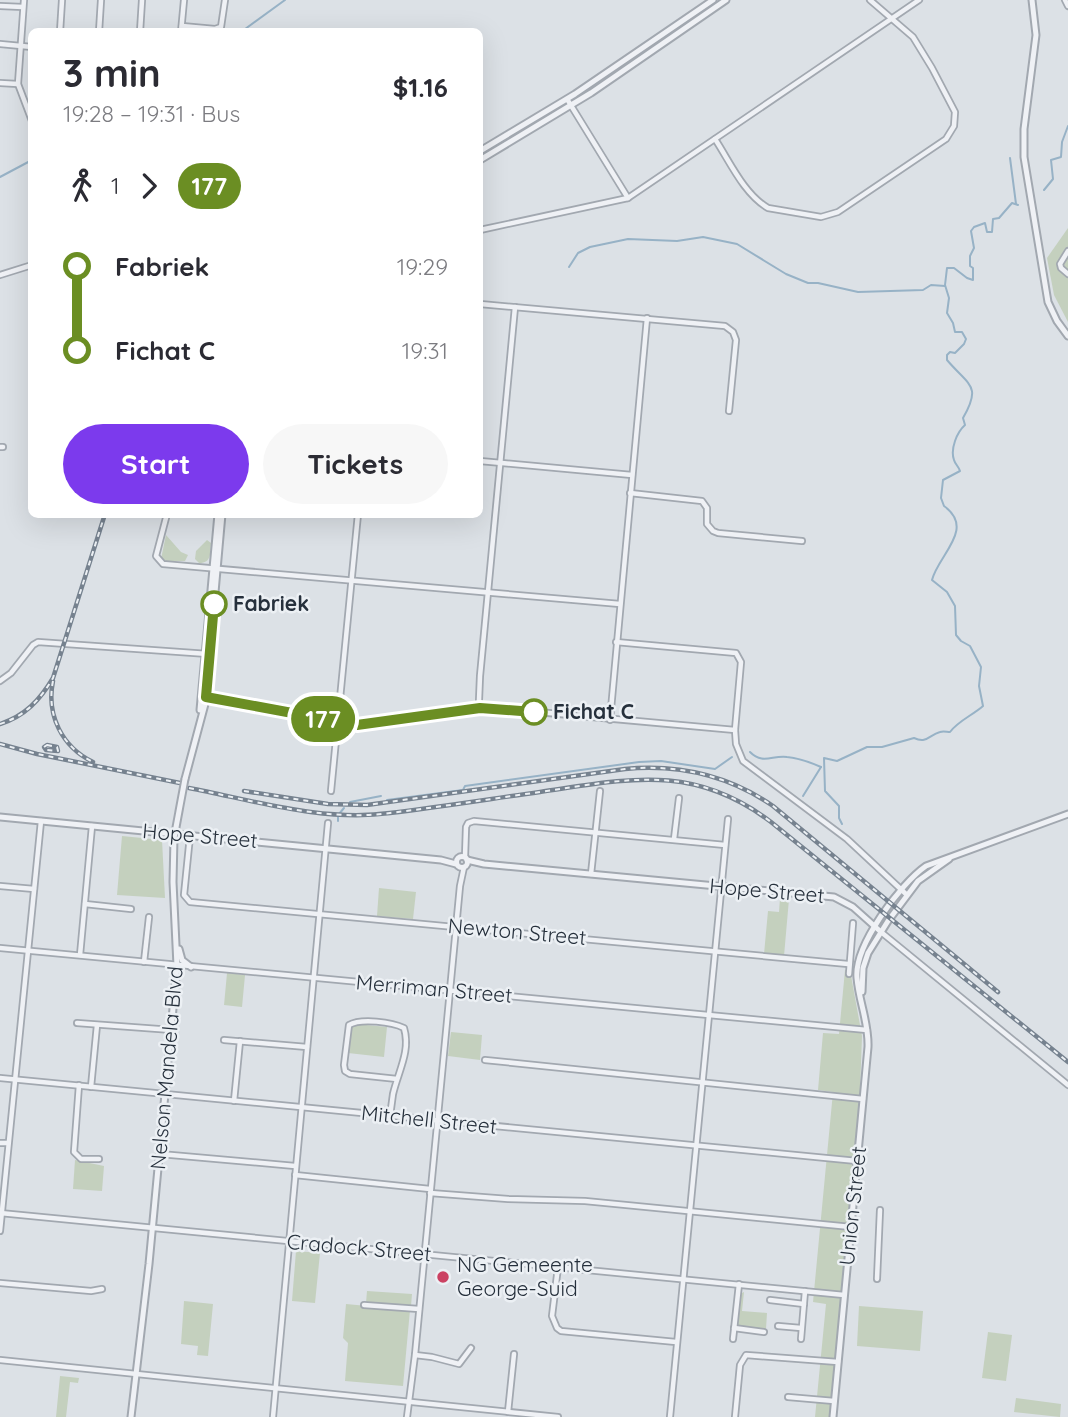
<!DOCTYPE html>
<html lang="en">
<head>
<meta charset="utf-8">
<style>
  body { margin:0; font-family:Quicksand,sans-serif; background:#f7f7f7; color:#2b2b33; height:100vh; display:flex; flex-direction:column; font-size:26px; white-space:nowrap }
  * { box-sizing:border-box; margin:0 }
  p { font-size:23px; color:#7c7c81 }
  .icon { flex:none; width:38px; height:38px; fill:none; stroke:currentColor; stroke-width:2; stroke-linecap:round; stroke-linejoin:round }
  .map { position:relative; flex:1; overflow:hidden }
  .details { position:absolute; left:28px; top:28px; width:455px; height:490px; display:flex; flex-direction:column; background:#fff; border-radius:10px; box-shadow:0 7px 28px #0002 }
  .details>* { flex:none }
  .badge { padding:0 14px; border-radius:23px; font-size:24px; line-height:46px }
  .map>.badge { position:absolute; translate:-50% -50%; box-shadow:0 0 0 4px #fff }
  .legs { display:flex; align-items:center; gap:10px; height:77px; padding:0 35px; font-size:23px }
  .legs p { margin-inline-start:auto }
  .overview { display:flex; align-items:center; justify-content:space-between; height:119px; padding:0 35px }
  h1 { font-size:38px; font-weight:800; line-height:52px }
  .action { display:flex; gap:14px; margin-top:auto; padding:14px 35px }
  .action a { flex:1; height:80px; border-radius:42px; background:#7c3aed; color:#fff; font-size:28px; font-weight:800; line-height:80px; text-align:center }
  .action a+a { background:#f7f7f7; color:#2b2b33 }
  ul { padding:0 35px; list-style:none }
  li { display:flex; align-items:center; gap:24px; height:84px; font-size:26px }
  li i { display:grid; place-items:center; width:10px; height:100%; margin:0 9px; background:currentColor }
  li i::after { content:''; width:18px; height:18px; margin:-9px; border:5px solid; border-radius:50%; background:#fff }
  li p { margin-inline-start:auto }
  li:first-child i { background:linear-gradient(#0000 50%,currentColor 0) }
  li:last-child i { background:linear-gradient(currentColor 50%,#0000 0) }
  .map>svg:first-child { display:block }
</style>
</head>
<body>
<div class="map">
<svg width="1068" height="1417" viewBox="0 0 1068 1417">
  <rect width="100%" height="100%" fill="#dce1e6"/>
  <!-- green -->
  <g fill="#c4d0be">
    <polygon points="1068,228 1068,322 1054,295 1047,258"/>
    <polygon points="166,535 181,552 188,555 185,561 166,561 161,559"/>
    <path d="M207,540l4,3c-1,10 1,20 -12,20l-4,-4 1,-8z"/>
    <polygon points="122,836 162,840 165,898 117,895"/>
    <polygon points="379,888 416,892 413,919 377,916"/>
    <polygon points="780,898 789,899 784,956 764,954 768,911 779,912"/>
    <polygon points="845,970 850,970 862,1036 860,1091 830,1417 815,1417 826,1304 813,1302 833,1092 818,1090 823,1033 839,1034"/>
    <polygon points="227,973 245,975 242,1007 224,1005"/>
    <polygon points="357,1024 387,1027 384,1057 348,1053 350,1028"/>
    <polygon points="451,1032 482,1035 480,1060 448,1056"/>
    <polygon points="75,1160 104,1166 102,1191 73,1189"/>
    <polygon points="296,1251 320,1253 315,1303 292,1301"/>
    <polygon points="367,1291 412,1294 411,1306 366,1303"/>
    <polygon points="744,1292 742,1311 767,1313 766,1329 738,1326 740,1294"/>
    <polygon points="184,1301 213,1304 208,1356 197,1355 198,1346 181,1344"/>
    <polygon points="346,1304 410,1310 403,1386 345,1381 348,1343 343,1338"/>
    <polygon points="859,1306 923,1311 920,1351 857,1346"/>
    <polygon points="988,1332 1012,1335 1006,1381 982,1378"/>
    <polygon points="60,1376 79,1378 78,1383 70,1382 66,1417 56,1417"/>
    <polygon points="1016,1398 1061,1404 1060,1417 1014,1412"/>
  </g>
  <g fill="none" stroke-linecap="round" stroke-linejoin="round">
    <!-- stream -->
    <g stroke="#97b2c6" stroke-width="2">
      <polyline points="241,32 285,0"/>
      <polyline points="1010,158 1016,204"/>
      <polyline points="0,177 32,160"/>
      <polyline points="1044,190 1053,179 1051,160 1061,157 1062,142 1068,126"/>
      <polyline points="569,267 578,253 590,247 628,239 677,241 703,237 737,244 786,274 808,283 818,283 858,292 923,290 931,285 945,286"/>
      <path d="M750,752c13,13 22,3 37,5 10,1 25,6 34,10"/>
      <polyline points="803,796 821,767"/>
      <polyline points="387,800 463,790 465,786 639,762 661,761 715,769 732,757"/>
      <polyline points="350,802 381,796"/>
      <polyline points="339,814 344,808"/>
      <polyline points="338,821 338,817"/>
      <path d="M842,824l-3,-6v-12l-14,-15 -1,-33 13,3 30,-14h15l32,-9c13,6 15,-3 26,-6 3,-1 7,0 10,0 8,-11 23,-17 33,-26l-4,-20 2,-19 -11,-21 -9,-5 -5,-6 -1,-29 -8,-14 -15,-12c6,-25 44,-51 12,-74l-3,-8 2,-18 17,-9c-1,-4 -5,-7 -6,-11 -4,-11 3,-28 11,-35l-2,-7c19,-33 6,-32 -16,-58v-5l3,-3 5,1 9,-9 2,-5 -4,-7h-7l-2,-9 -6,-10 2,-15 -4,-13 2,-17h7l13,10 6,2v-12l-3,-2v-10l4,-8 -3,-17 3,-4 11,-4 2,9h5l1,-13 6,-1 13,-15 6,2"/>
    </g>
    <!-- minor casing -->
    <g stroke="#a2a8b0" stroke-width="8">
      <g id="minor">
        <polyline points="24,0 18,84 32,121"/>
        <polyline points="1065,0 1068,6"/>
        <polyline points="0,6 23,7"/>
        <polyline points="182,26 215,29 221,27 225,0"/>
        <polyline points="60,32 62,0"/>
        <polyline points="99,32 101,0"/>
        <polyline points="140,32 142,0"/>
        <polyline points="181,32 184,0"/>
        <polyline points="0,44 32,47"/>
        <polyline points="0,83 18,84"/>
        <polyline points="567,99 628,198"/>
        <path d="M715,139c15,23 29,55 53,69l53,9 17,-5 108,-73 8,-13 1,-14 -23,-44 -19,-31 -43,-37"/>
        <polyline points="480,230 628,198 919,0"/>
        <polyline points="1068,251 1060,264 1061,268 1068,274"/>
        <polyline points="0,275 32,265"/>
        <polyline points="480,304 725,326 733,332 736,340 729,411"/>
        <polyline points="0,447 3,447"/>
        <polyline points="480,461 632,475"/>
        <polyline points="630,493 702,501 707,508 707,524 713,531 718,533 802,541"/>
        <polyline points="167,514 156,556 163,564 620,604"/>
        <polyline points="616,642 736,653 741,662 735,730 736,744 743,761 847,839 907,895"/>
        <polyline points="0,681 11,673 33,645 38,642 208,654"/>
        <polyline points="205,697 357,725 493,708 735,730"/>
        <polyline points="480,708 479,700 480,676 515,307"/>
        <polyline points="610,720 647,318"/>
        <polyline points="331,791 358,514"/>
        <polyline points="190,836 184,895 190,902 848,964"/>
        <polyline points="674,839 679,798"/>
        <polyline points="465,857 466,827 468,823 474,821 725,845"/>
        <polyline points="591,874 600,791"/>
        <polyline points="0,886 34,889"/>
        <polyline points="85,904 131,909"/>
        <polyline points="881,932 1068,1085"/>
        <polyline points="0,948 867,1030"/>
        <polyline points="80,955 92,826"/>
        <polyline points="144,962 149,917"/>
        <polyline points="849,974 853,923"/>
        <polyline points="77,1023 172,1030"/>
        <polyline points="224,1040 307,1047"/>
        <polyline points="485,1060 863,1099"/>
        <polyline points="0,1078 857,1161"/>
        <polyline points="79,1085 74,1152 81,1159 99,1159"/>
        <polyline points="91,1087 97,1025"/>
        <polyline points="234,1101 240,1041"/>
        <path d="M390,1116c1,-7 2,-15 3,-22 5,-22 18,-43 11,-66 -12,-6 -43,-10 -55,-3l-5,40 1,6 5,3 47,5"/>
        <polyline points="0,1143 7,1143"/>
        <polyline points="160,1154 295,1166"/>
        <polyline points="295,1175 430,1189"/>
        <polyline points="430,1193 508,1199 585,1201 851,1227"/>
        <polyline points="0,1213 844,1295"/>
        <polyline points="0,1231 41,821"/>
        <polyline points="558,1267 552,1316 557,1328 561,1331 676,1342"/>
        <polyline points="877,1279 880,1210"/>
        <polyline points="0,1283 91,1291 102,1289"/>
        <polyline points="770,1300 804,1304"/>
        <polyline points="364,1305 419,1309"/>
        <polyline points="778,1326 801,1328"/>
        <polyline points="734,1328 764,1332"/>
        <polyline points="733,1339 739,1284"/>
        <polyline points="801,1339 805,1291"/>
        <polyline points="415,1355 432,1357 459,1364 471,1348"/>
        <polyline points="0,1360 558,1417"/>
        <polyline points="788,1397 834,1401"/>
        <polyline points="508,1412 514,1354"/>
        <polyline points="273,1417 328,823"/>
        <polyline points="407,1417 415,1355 460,886 464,867"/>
        <polyline points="670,1417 728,819"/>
        <polyline points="735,1417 740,1365 746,1355 838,1362"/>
      </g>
    </g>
    <!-- tertiary casing -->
    <g stroke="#a2a8b0" stroke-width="9">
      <g id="tertiary">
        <polyline points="1032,0 1036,35 1024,129 1024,157 1048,302 1057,321 1068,336"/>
        <polyline points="480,151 575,94 713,0"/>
        <polyline points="480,160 591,93 726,0"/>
        <polyline points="200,710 218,514"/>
        <polyline points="185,779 205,704 222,514"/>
        <polyline points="0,817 441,860 456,864"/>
        <circle cx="462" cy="862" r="5.5"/>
        <polyline points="467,860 484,864 834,897 853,907 881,932"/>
        <polyline points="179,949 182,960 191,967"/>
        <polyline points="862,992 863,968 868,953 888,921 918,881 949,859"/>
        <polyline points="131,1417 149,1264 177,966 173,882 174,838"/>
        <path d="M833,1417l35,-370c1,-24 -9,-45 -11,-69 -3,-32 43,-94 69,-112l142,-52"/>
      </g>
    </g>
    <!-- minor -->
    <use href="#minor" stroke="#eff1f5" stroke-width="4.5"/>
    <!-- tertiary -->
    <use href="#tertiary" stroke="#eff1f5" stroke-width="5"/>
    <!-- rail casing -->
    <g stroke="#76828f" stroke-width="4.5">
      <g id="rail">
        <path d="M53,681c-7,34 9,66 40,81"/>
        <path d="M0,724c25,-8 40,-24 53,-46l52,-164"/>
        <polyline points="0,744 37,754 180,783"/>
        <polygon points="47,745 57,747 58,751 46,750 44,747"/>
        <path d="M189,788c67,13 134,34 201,25 50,-6 100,-14 150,-21 89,-13 153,-29 231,30l297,240"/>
        <path d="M244,791l84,13 39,1 258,-36c53,-5 103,6 148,37l225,186"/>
      </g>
    </g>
    <!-- rail -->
    <use href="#rail" stroke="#ecf0f4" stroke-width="2" stroke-dasharray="5" stroke-linecap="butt"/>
    <!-- tertiary-bridge casing -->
    <g stroke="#a2a8b0" stroke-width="9" stroke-linecap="butt">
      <polyline id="tertiary-bridge" points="174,838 185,779"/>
    </g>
    <!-- tertiary-bridge -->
    <use href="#tertiary-bridge" stroke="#eff1f5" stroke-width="5"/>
  </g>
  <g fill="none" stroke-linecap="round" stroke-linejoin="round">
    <!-- line-1 casing -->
    <g stroke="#fff" stroke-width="16">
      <polyline id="line-1" points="214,604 206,697 357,725 480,708 534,712"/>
    </g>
    <!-- line-1 -->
    <use href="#line-1" stroke="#6b8e23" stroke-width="10"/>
  </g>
  <!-- markers -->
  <g fill="#fff" stroke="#6b8e23" stroke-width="3.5">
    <circle cx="214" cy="604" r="12"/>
    <circle cx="534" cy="712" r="12"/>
  </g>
  <circle fill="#cb4162" stroke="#ecf0f4" stroke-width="2.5" cx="443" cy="1277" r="7"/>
  <g text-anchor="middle" stroke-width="5" stroke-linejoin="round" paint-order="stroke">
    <!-- stop labels -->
    <g font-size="21" font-weight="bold" fill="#26303c" stroke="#ecf0f4" text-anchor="start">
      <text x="233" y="611">Fabriek</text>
      <text x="553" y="719">Fichat C</text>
    </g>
    <!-- street labels -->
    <g font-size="21" fill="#26303c" stroke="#ecf0f4">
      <text transform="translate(200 836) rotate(5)" y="7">Hope Street</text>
      <text transform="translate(767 891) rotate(5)" y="7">Hope Street</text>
      <text transform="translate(517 932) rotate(5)" y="7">Newton Street</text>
      <text transform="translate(434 989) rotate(5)" y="7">Merriman Street</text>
      <text transform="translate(167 1068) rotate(-85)" y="7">Nelson Mandela Blvd</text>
      <text transform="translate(429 1120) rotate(6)" y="7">Mitchell Street</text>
      <text transform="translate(853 1206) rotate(-84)" y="7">Union Street</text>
      <text transform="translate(359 1248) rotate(5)" y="7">Cradock Street</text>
    </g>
    <!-- poi labels -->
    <g font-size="21" fill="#26303c" stroke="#ecf0f4" text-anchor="start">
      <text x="457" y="1272">NG Gemeente<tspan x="457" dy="24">George-Suid</tspan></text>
    </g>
  </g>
</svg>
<b class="badge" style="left:323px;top:719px;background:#6b8e23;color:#fff">177</b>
<section class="details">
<div class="overview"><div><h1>3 min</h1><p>19:28 – 19:31 · Bus</p></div><b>$1.16</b></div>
<div class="legs"><svg class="icon" aria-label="walk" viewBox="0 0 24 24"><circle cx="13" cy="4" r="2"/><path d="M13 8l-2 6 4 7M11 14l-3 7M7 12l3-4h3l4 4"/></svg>1<svg class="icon" aria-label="forward" viewBox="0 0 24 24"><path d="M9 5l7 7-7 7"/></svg><b class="badge" style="background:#6b8e23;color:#fff">177</b></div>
<ul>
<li><i style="color:#6b8e23"></i><b>Fabriek</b><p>19:29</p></li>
<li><i style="color:#6b8e23"></i><b>Fichat C</b><p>19:31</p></li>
</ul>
<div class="action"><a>Start</a><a>Tickets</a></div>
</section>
</div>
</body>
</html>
